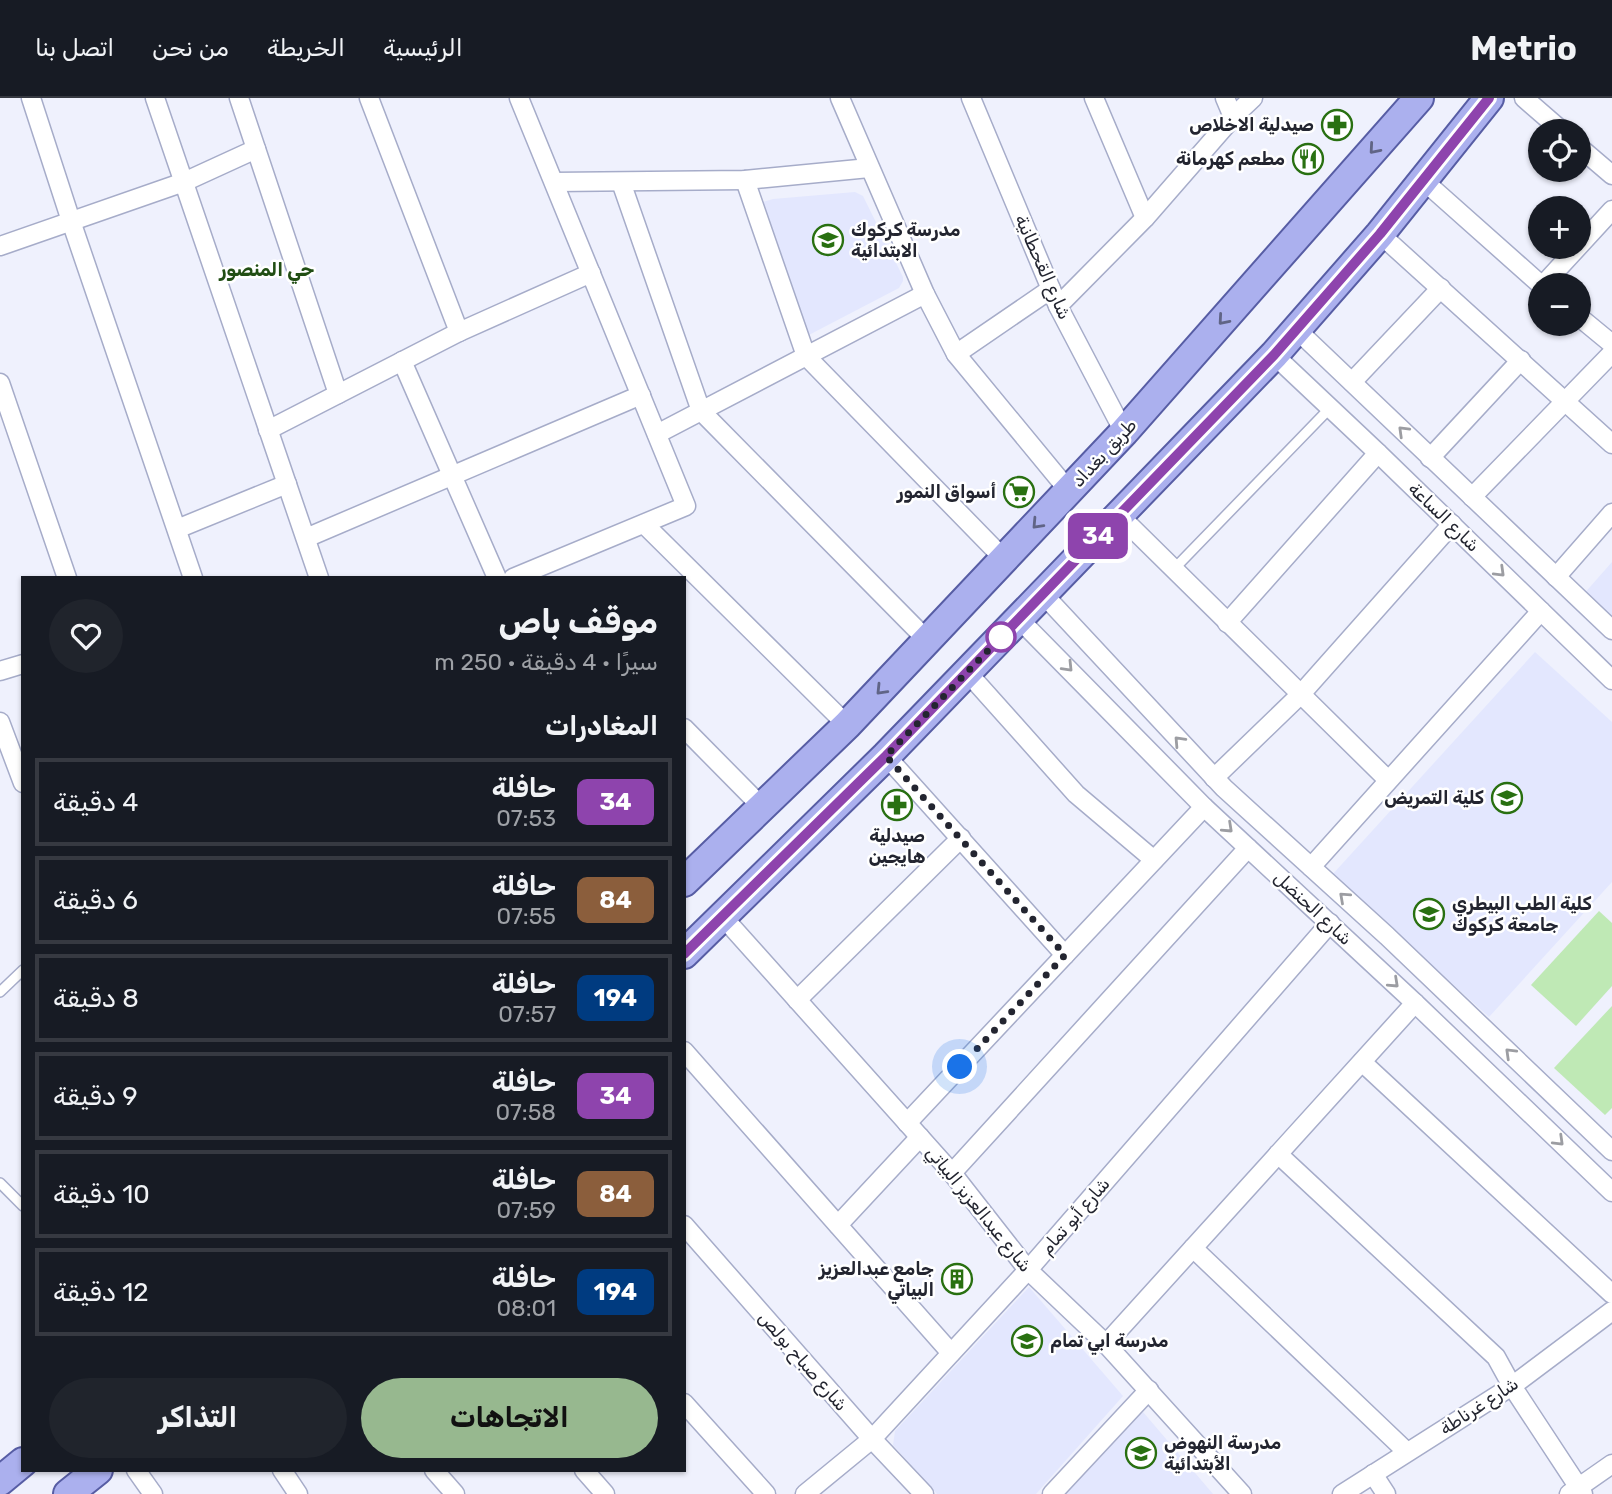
<!DOCTYPE html>
<html lang="ar">
<head>
<meta charset="utf-8">
<style>
  body { margin:0; font-family:Rubik,"Noto Sans Arabic",sans-serif; background:#20242c; color:#f1f3f6; direction:rtl; height:100vh; display:flex; flex-direction:column; font-size:26px; white-space:nowrap }
  * { box-sizing:border-box; margin:0 }
  p { font-size:23px; color:#9ea1a6 }
  .icon { flex:none; width:38px; height:38px; fill:none; stroke:currentColor; stroke-width:2; stroke-linecap:round; stroke-linejoin:round }
  .map { position:relative; flex:1; overflow:hidden; direction:ltr }
  .details { position:absolute; left:21px; top:478px; width:665px; height:896px; display:flex; flex-direction:column; background:#171b24; border-radius:0px; box-shadow:0 2px 5px #0004; direction:rtl }
  .details>* { flex:none }
  .badge { padding:0 14px; border-radius:10px; font-size:24px; line-height:46px }
  .tools { position:absolute; left:1528px; top:21px; display:grid; gap:14px }
  .tools a { display:grid; place-items:center; width:63px; height:63px; border-radius:50%; background:#171b24; box-shadow:0 2px 5px #0004; font-size:35px }
  .you { position:absolute; width:35px; height:35px; margin:-18px; border:5px solid #fff; border-radius:50%; background:#1a73e8; box-shadow:0 0 0 10px #1a73e833 }
  .map>.badge { position:absolute; translate:-50% -50%; box-shadow:0 0 0 4px #fff }
  h2 { padding:0 28px; font-size:26px; line-height:63px }
  .round { display:grid; place-items:center; flex:none; width:74px; height:74px; border-radius:37px; background:#20242c }
  .summary { display:flex; align-items:center; justify-content:space-between; height:119px; padding:0 28px }
  h1 { font-size:33px; font-weight:700; line-height:52px }
  .primary-button { display:flex; gap:14px; margin-top:auto; padding:14px 28px }
  .primary-button a { flex:1; height:80px; border-radius:42px; background:#97b88f; color:#111; font-size:28px; font-weight:700; line-height:80px; text-align:center }
  .primary-button a+a { background:#20242c; color:#f1f3f6 }
  ul { padding:0; list-style:none }
  li { display:flex; align-items:center; gap:21px; height:88px; margin:0 14px 10px; padding:0 14px; border:4px solid #363941; border-radius:0px }
  li div { flex:1 }
  li b { display:block; font-size:26px }
  li em { font-style:normal }
  li .badge { min-width:77px; font-weight:700; text-align:center }
  header { display:flex; align-items:center; gap:42px; box-sizing:border-box; height:98px; padding:0 35px; background:#171b24; border-bottom:2px solid #363941 }
  header strong { font-size:33px }
  nav { display:flex; gap:38px; margin-inline-start:auto; font-size:24px }
  .map>svg:first-child { display:block }
</style>
</head>
<body>
<header>
<strong>Metrio</strong>
<nav><a>الرئيسية</a><a>الخريطة</a><a>من نحن</a><a>اتصل بنا</a></nav>
</header>
<div class="map">
<svg width="1612" height="1396" viewBox="0 0 1612 1396">
  <rect width="100%" height="100%" fill="#eff1fd"/>
  <!-- built -->
  <g fill="#e3e7fe">
    <polygon points="855,94 863,98 903,179 903,183 899,190 805,239 759,105 773,101"/>
    <polygon points="1612,464 1612,524 1583,497"/>
    <polygon points="1535,554 1612,624 1612,784 1489,919 1332,777"/>
    <polygon points="1029,1189 1123,1298 1036,1396 937,1396 893,1347 895,1333"/>
    <polygon points="1143,1314 1213,1396 1066,1396"/>
  </g>
  <!-- green -->
  <g fill="#bfe9b5">
    <polygon points="1599,813 1612,825 1612,888 1576,928 1531,887"/>
    <polygon points="1612,908 1612,1010 1605,1017 1554,970"/>
  </g>
  <g fill="none" stroke-linecap="round" stroke-linejoin="round">
    <!-- lane casing -->
    <g stroke="#a6acc9" stroke-width="12">
      <g id="lane">
        <polyline points="1173,472 1330,310"/>
        <polyline points="0,894 23,872"/>
        <polyline points="0,1085 23,1108"/>
      </g>
    </g>
    <!-- street casing -->
    <g stroke="#a6acc9" stroke-width="21">
      <g id="street">
        <polyline points="31,0 71,123 193,480"/>
        <polyline points="155,0 319,480"/>
        <polyline points="239,0 338,296"/>
        <polyline points="369,0 459,234"/>
        <polyline points="840,0 925,196 956,256 1069,393"/>
        <polyline points="971,0 1058,208 1124,334"/>
        <polyline points="1094,0 1145,120"/>
        <polyline points="1225,0 1233,19"/>
        <polyline points="1524,0 1562,33"/>
        <polyline points="1578,48 1612,77"/>
        <polyline points="745,82 806,258 1004,461"/>
        <polyline points="1424,83 1541,187"/>
        <polyline points="554,84 745,82 869,70"/>
        <polyline points="621,84 701,313 928,543"/>
        <polyline points="1380,136 1612,346"/>
        <polyline points="0,148 184,84 256,51"/>
        <polyline points="1543,187 1612,112"/>
        <polyline points="1058,208 1145,120 1233,19 1253,0"/>
        <polyline points="1578,218 1612,246"/>
        <polyline points="1297,232 1612,532"/>
        <polyline points="956,256 1051,191"/>
        <polyline points="1274,257 1378,355 1612,582"/>
        <polyline points="402,263 497,480"/>
        <polyline points="1352,284 1441,190"/>
        <polyline points="0,285 67,480"/>
        <polyline points="268,332 459,234 591,175"/>
        <polyline points="657,336 925,196"/>
        <polyline points="1430,360 1521,262"/>
        <polyline points="1472,399 1612,255"/>
        <polyline points="1119,417 1388,682"/>
        <polyline points="644,426 847,627"/>
        <polyline points="177,431 287,386"/>
        <polyline points="306,440 641,297"/>
        <polyline points="1556,479 1612,415"/>
        <polyline points="513,480 686,408 519,0"/>
        <polyline points="1043,496 1224,690 1387,838 1612,1053"/>
        <polyline points="1019,521 1204,709 1415,905 1612,1094"/>
        <polyline points="1227,525 1378,355"/>
        <polyline points="0,573 23,566"/>
        <polyline points="967,574 1076,696 1154,762"/>
        <polyline points="0,624 23,685"/>
        <polyline points="684,630 762,709"/>
        <polyline points="886,658 1065,857"/>
        <polyline points="1214,680 1301,596 1452,426"/>
        <polyline points="1311,769 1541,513"/>
        <polyline points="723,819 952,1075 1028,1172 1106,1246 1242,1396"/>
        <polyline points="797,902 961,740"/>
        <polyline points="684,953 951,1255"/>
        <polyline points="1362,964 1612,1196"/>
        <polyline points="907,1025 1204,709"/>
        <polyline points="1278,1056 1496,1259 1512,1288 1583,1396"/>
        <polyline points="952,1075 1248,750"/>
        <polyline points="684,1127 872,1341 924,1396"/>
        <polyline points="838,1127 920,1039"/>
        <polyline points="1193,1150 1407,1354"/>
        <polyline points="1106,1246 1415,905"/>
        <polyline points="684,1305 766,1396"/>
        <polyline points="136,1372 153,1396"/>
        <polyline points="282,1372 298,1396"/>
        <polyline points="434,1372 455,1396"/>
        <polyline points="584,1372 605,1396"/>
        <polyline points="1373,1376 1386,1396"/>
        <polyline points="805,1396 872,1341 1028,1172 1330,825"/>
        <polyline points="1052,1396 1149,1292"/>
        <polyline points="1342,1396 1512,1288 1612,1213"/>
        <polyline points="1569,1396 1612,1366"/>
      </g>
    </g>
    <!-- primary casing -->
    <g stroke="#575da4" stroke-width="32">
      <g id="primary">
        <polyline points="684,784 847,627 1124,334 1419,0"/>
        <polyline points="684,856 886,658 1274,257 1380,136 1489,0"/>
        <polyline points="0,1383 23,1364"/>
        <polyline points="68,1396 98,1372"/>
      </g>
    </g>
    <!-- lane -->
    <use href="#lane" stroke="#fff" stroke-width="9"/>
    <!-- street -->
    <use href="#street" stroke="#fff" stroke-width="18"/>
    <!-- primary -->
    <use href="#primary" stroke="#abb0ee" stroke-width="28"/>
  </g>
  <!-- one-way arrows -->
  <defs><path id="oneway-chevron" d="M-2-3.5L2.5 0L-2 3.5" fill="none" stroke-width="1.6" stroke-linecap="round" stroke-linejoin="round" transform="scale(1.75)"/></defs>
  <g stroke="#606486">
    <use href="#oneway-chevron" transform="translate(1374 51) rotate(131)"/>
    <use href="#oneway-chevron" transform="translate(1223 222) rotate(131)"/>
    <use href="#oneway-chevron" transform="translate(1037 426) rotate(133)"/>
    <use href="#oneway-chevron" transform="translate(881 592) rotate(134)"/>
  </g>
  <g stroke="#9c9da2">
    <use href="#oneway-chevron" transform="translate(1403 333) rotate(-136)"/>
    <use href="#oneway-chevron" transform="translate(1500 474) rotate(44)"/>
    <use href="#oneway-chevron" transform="translate(1068 569) rotate(46)"/>
    <use href="#oneway-chevron" transform="translate(1179 643) rotate(-133)"/>
    <use href="#oneway-chevron" transform="translate(1228 730) rotate(43)"/>
    <use href="#oneway-chevron" transform="translate(1344 799) rotate(-138)"/>
    <use href="#oneway-chevron" transform="translate(1394 885) rotate(43)"/>
    <use href="#oneway-chevron" transform="translate(1510 955) rotate(-136)"/>
    <use href="#oneway-chevron" transform="translate(1559 1043) rotate(44)"/>
  </g>
  <g fill="none" stroke-linecap="round" stroke-linejoin="round">
    <!-- line casing -->
    <g stroke="#fff" stroke-width="16">
      <polyline id="line" points="684,856 886,658 1274,257 1380,136 1489,0"/>
    </g>
    <!-- line -->
    <use href="#line" stroke="#8e44ad" stroke-width="10"/>
    <!-- walk -->
    <polyline stroke="#232530" stroke-width="7" stroke-dasharray="0 12.6" points="960,969 1065,857 886,658 1001,539"/>
  </g>
  <!-- icons -->
  <defs>
    <g id="pharmacy-ring" transform="scale(1.575)"><circle r="9.5" fill="#fff" stroke="#297011" stroke-width="1.5"/><path d="M-2-6h4v4h4v4h-4v4h-4v-4h-4v-4h4Z" fill="#297011"/></g>
    <g id="restaurant-ring" transform="scale(1.575)"><circle r="9.5" fill="#fff" stroke="#297011" stroke-width="1.5"/><path d="M-5-6h1v4h1v-4h1v4h1v-4h1v5L-1.5 .5V6h-2V.5L-5-1ZM5-6V6H3V1.5H1.5Q1.5-4 5-6Z" fill="#297011"/></g>
    <g id="school-ring" transform="scale(1.575)"><circle r="9.5" fill="#fff" stroke="#297011" stroke-width="1.5"/><path d="M0-5L7-2L0 1L-7-2ZM-4 1L0 2.5L4 1V4Q0 6-4 4Z" fill="#297011"/></g>
    <g id="supermarket-ring" transform="scale(1.575)"><circle r="9.5" fill="#fff" stroke="#297011" stroke-width="1.5"/><path d="M-6-5.5h2.5l.6 2H6L4.5 2H-2.5L-4.4-4H-6ZM-1.5 3.2a1.3 1.3 0 1 0 .1 0ZM3 3.2a1.3 1.3 0 1 0 .1 0Z" fill="#297011"/></g>
    <g id="university-ring" transform="scale(1.575)"><circle r="9.5" fill="#fff" stroke="#297011" stroke-width="1.5"/><path d="M0-5L7-2L0 1L-7-2ZM-4 1L0 2.5L4 1V4Q0 6-4 4Z" fill="#297011"/></g>
    <g id="building-ring" transform="scale(1.575)"><circle r="9.5" fill="#fff" stroke="#297011" stroke-width="1.5"/><path d="M-4-6H4V6H1V3H-1V6H-4ZM-2.5-4.3h1.7v1.8h-1.7ZM.8-4.3h1.7v1.8H.8ZM-2.5-1h1.7V.8h-1.7ZM.8-1h1.7V.8H.8Z" fill="#297011"/></g>
  </defs>
  <g fill-rule="evenodd">
    <use href="#pharmacy-ring" x="1337" y="27"/>
    <use href="#restaurant-ring" x="1308" y="61"/>
    <use href="#school-ring" x="828" y="142"/>
    <use href="#supermarket-ring" x="1019" y="394"/>
    <use href="#university-ring" x="1507" y="700"/>
    <use href="#pharmacy-ring" x="897" y="707"/>
    <use href="#university-ring" x="1429" y="816"/>
    <use href="#building-ring" x="957" y="1181"/>
    <use href="#school-ring" x="1027" y="1243"/>
    <use href="#school-ring" x="1141" y="1355"/>
  </g>
  <!-- markers -->
  <circle fill="#fff" stroke="#8e44ad" stroke-width="3.5" cx="1001" cy="539" r="14"/>
  <g text-anchor="middle" stroke-width="5" stroke-linejoin="round" paint-order="stroke">
    <!-- poi labels -->
    <g font-size="18" font-weight="bold" fill="#232530" stroke="#fff" text-anchor="end">
      <text x="1314" y="33">صيدلية الاخلاص</text>
      <text x="1285" y="67">مطعم كهرمانة</text>
      <text x="851" y="138" text-anchor="start">مدرسة كركوك<tspan x="851" dy="21">الابتدائية</tspan></text>
      <text x="996" y="400">أسواق النمور</text>
      <text x="1484" y="706">كلية التمريض</text>
      <text x="897" y="744" text-anchor="middle">صيدلية<tspan x="897" dy="21">هايجين</tspan></text>
      <text x="1452" y="812" text-anchor="start">كلية الطب البيطري<tspan x="1452" dy="21">جامعة كركوك</tspan></text>
      <text x="934" y="1177">جامع عبدالعزيز<tspan x="934" dy="21">البياتي</tspan></text>
      <text x="1050" y="1249" text-anchor="start">مدرسة ابي تمام</text>
      <text x="1164" y="1351" text-anchor="start">مدرسة النهوض<tspan x="1164" dy="21">الأبتدائية</tspan></text>
    </g>
    <!-- street labels -->
    <g font-size="18" fill="#232530" stroke="#fff">
      <text transform="translate(1043 169) rotate(66)" y="6">شارع القحطانية</text>
      <text transform="translate(1104 355) rotate(-47)" y="6">طريق بغداد</text>
      <text transform="translate(1444 419) rotate(44)" y="6">شارع الساعة</text>
      <text transform="translate(1313 810) rotate(43)" y="6">شارع الحنضل</text>
      <text transform="translate(979 1111) rotate(51)" y="6">شارع عبدالعزيز البياتي</text>
      <text transform="translate(1075 1118) rotate(-49)" y="6">شارع أبو تمام</text>
      <text transform="translate(803 1263) rotate(49)" y="6">شارع صباح بولص</text>
      <text transform="translate(1479 1308) rotate(-33)" y="6">شارع غرناطة</text>
    </g>
    <!-- neighbourhood labels -->
    <g font-size="19" font-weight="bold" fill="#214e14" stroke="#fff">
      <text x="267" y="178">حي المنصور</text>
    </g>
  </g>
</svg>
<div class="tools">
<a><svg class="icon" aria-label="locate" viewBox="0 0 24 24"><circle cx="12" cy="12" r="6"/><path d="M12 2v4M12 18v4M2 12h4M18 12h4"/></svg></a>
<a>+</a>
<a>−</a>
</div>
<div class="you" style="left:960px;top:969px"></div>
<b class="badge" style="left:1098px;top:438px;background:#8e44ad;color:#fff">34</b>
<section class="details">
<div class="summary"><div><h1>موقف باص</h1><p>سيرًا · 4 دقيقة · 250 m</p></div><a class="round"><svg class="icon" aria-label="heart" viewBox="0 0 24 24"><path d="M12 20l-8-8c-3-5 5-10 8-4 3-6 11-1 8 4z"/></svg></a></div>
<h2>المغادرات</h2>
<ul>
<li><span class="badge" style="background:#8e44ad;color:#fff">34</span><div><b>حافلة</b><p>07:53</p></div><em>4 دقيقة</em></li>
<li><span class="badge" style="background:#8b5e3c;color:#fff">84</span><div><b>حافلة</b><p>07:55</p></div><em>6 دقيقة</em></li>
<li><span class="badge" style="background:#003b80;color:#fff">194</span><div><b>حافلة</b><p>07:57</p></div><em>8 دقيقة</em></li>
<li><span class="badge" style="background:#8e44ad;color:#fff">34</span><div><b>حافلة</b><p>07:58</p></div><em>9 دقيقة</em></li>
<li><span class="badge" style="background:#8b5e3c;color:#fff">84</span><div><b>حافلة</b><p>07:59</p></div><em>10 دقيقة</em></li>
<li><span class="badge" style="background:#003b80;color:#fff">194</span><div><b>حافلة</b><p>08:01</p></div><em>12 دقيقة</em></li>
</ul>
<div class="primary-button"><a>الاتجاهات</a><a>التذاكر</a></div>
</section>
</div>
</body>
</html>
